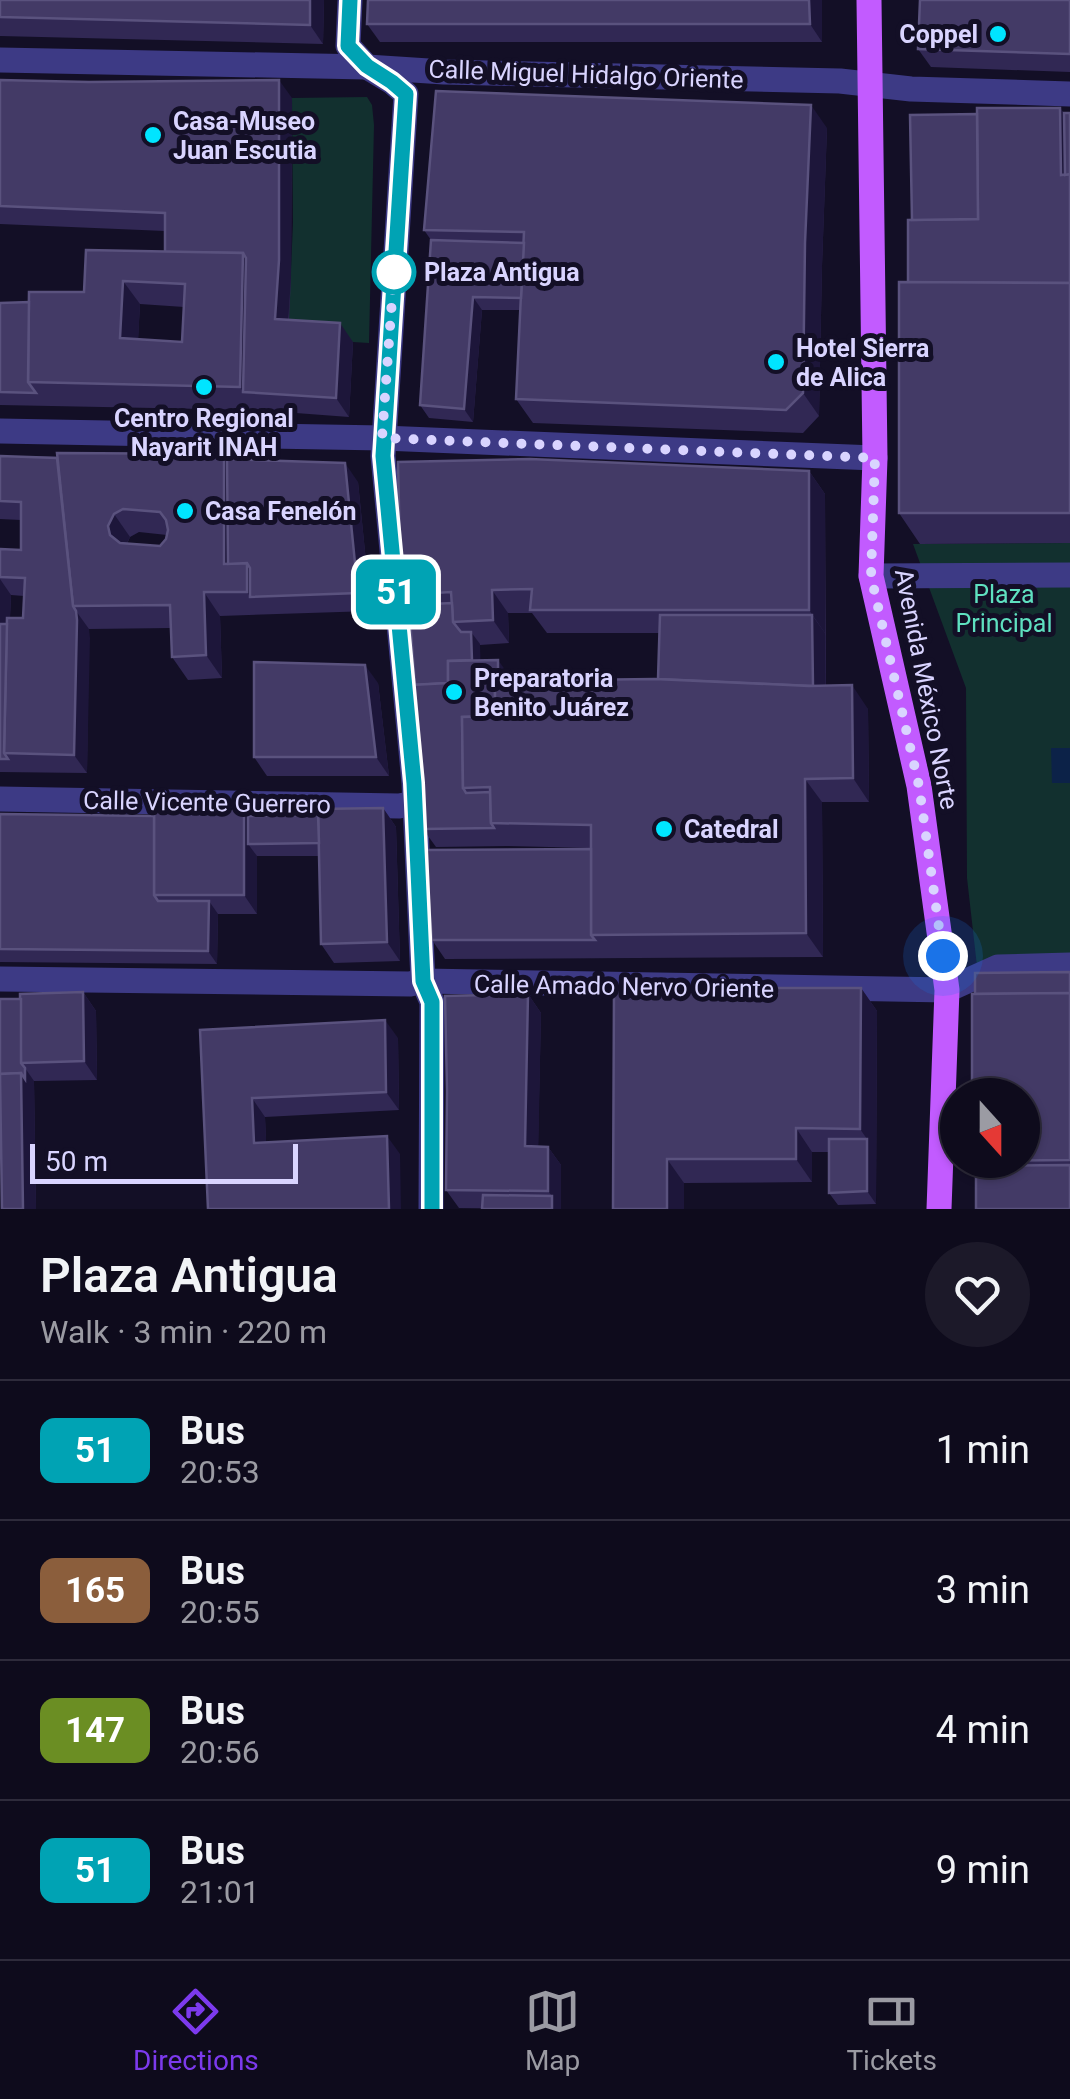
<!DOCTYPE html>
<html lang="en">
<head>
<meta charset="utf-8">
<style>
  body { margin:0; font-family:Roboto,sans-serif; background:#1c1929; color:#f1f3f6; height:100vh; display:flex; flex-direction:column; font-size:38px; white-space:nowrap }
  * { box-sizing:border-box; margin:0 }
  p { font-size:32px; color:#9b9ba3 }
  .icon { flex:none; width:55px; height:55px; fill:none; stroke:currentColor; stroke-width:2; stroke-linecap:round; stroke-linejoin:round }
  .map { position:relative; height:1209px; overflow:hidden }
  .side { display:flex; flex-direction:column; background:#0e0b1c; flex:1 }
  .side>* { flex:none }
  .badge { padding:0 20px; border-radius:15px; font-size:35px; line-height:65px }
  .needle { width:65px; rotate:159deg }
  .buttons { position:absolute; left:940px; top:1078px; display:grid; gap:20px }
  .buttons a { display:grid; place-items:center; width:100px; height:100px; border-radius:50%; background:#0e0b1c; box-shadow:0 2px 8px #0004,0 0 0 2px #2e2b3b; font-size:50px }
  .scale { position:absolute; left:30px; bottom:25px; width:268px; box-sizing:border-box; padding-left:10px; border:5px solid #d9d4ff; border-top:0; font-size:28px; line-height:35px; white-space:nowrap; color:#d9d4ff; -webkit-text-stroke:8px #130f26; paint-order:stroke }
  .you { position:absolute; width:50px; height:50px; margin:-25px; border:8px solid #fff; border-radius:50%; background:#1a73e8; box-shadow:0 0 0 15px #1a73e833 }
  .map>.badge { position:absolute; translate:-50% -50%; box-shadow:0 0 0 5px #fff }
  .round { display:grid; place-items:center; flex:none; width:105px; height:105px; border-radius:52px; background:#1c1929 }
  .head { display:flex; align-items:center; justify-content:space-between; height:170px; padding:0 40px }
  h1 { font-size:48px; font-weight:600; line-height:75px }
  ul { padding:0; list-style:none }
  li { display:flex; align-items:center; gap:30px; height:140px; padding:0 40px; border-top:2px solid #2e2b3b }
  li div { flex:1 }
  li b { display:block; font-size:38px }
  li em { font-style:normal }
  li .badge { min-width:110px; font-weight:700; text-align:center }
  .dock { display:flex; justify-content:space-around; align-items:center; height:140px; border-top:2px solid #2e2b3b; background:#0e0b1c; font-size:28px; color:#9b9ba3 }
  .dock a { display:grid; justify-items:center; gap:5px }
  .dock .on { color:#7c3aed }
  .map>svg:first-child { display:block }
</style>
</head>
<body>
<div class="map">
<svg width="1070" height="1209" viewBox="0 0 1070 1209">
  <rect width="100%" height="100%" fill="#130f26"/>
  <!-- green -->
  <g fill="#12302f">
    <polygon points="367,97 372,105 374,125 369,343 288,338 293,223 292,98"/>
    <polygon points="1070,543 1070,991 979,984 967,878 966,688 913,544"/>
  </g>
  <!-- water -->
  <polygon fill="#0c2248" points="1051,748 1070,748 1070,783 1052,783"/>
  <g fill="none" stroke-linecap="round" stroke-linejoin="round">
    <!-- street -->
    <g stroke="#3d3a85" stroke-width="25">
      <polyline points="350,0 348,46 367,67 392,82 406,94 383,456 414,783 423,981 432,1002 431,1209"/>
      <polyline points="0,60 367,67 444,72 840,81 911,89 1070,94"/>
      <polyline points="0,431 383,438 875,458"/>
      <polyline points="871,576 1070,575"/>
      <polyline points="0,799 399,806 415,803"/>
      <polyline points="0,979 410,984 423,981 947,990 998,967 1070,965"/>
    </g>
    <!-- primary -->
    <polyline stroke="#c25bff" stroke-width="25" points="869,0 875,458 871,576 919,786 947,990 939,1209"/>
  </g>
  <!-- wall -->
  <g fill="#312854" fill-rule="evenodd">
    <polygon points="0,0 324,0 323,44 0,36"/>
    <polygon points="822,0 822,42 380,42 367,24"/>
    <polygon points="1070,0 1070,72 931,67 918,49"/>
    <path d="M0,80l292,18 -1,180 -2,42 64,22 -4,75 -93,-7 -256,-5v-102l29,-1 55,-10 81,-40v-21l-165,-7zM140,304l44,3 -2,35 -44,-3z"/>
    <polygon points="1060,108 1064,113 1070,113 1070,543 920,544 899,513 912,220 977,114"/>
    <polygon points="827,128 822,266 819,416 803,433 533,423 516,399 521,310 482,310 473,422 429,418 420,405 431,240 424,230"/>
    <path d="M0,456l227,3 131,23 13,129 -151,5 2,62 -34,2 -16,-23 -1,-29 -82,1 -2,144 -87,-1v-223l21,1v-30l-21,-1zM139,532l28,3 -1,4 -6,7 -33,-2 3,-7zM11,595l13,1 -1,22h-13z"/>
    <path d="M809,471l16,23 1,191 42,24 1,93h-47l1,155 -378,2 -13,-19 159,-92 -84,-2 -71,1 -13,-18 -14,-224 -8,-10zM508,613h24l15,20h113l-2,46 -147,1v-2l-31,-18v-15l29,-2z"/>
    <polygon points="378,683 389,776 267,776 254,757"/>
    <polygon points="383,808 396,827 400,961 334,963 321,944 319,856 257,856 257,914 218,914 217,964 0,962 0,814 154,816 244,810 248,816 318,815"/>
    <polygon points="1070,972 1070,1209 976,1166 972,1161"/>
    <polygon points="861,988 877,1011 876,1204 838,1205 829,1193 829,1152 812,1152 812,1182 684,1183 684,1209 613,1209"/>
    <polygon points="83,992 96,1011 97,1080 34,1081 36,1209 2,1209 20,999"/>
    <polygon points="528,994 541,1013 538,1146 548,1147 561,1165 561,1209 459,1208 446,1190 447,1091"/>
    <polygon points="200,1030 398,1038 399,1110 265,1117 266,1142 400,1154 208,1209"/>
  </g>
  <!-- shaded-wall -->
  <g fill="#1d163a">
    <polygon points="310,0 324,0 323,44 310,25"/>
    <polygon points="809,0 822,0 822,42 810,24"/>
    <polygon points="279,80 292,98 291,278 287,338 275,319"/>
    <polygon points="811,105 827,128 822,266 819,416 803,393 805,243"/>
    <polygon points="1060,108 1070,121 1070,180 1061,175"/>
    <polygon points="243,253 259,277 243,392 240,387"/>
    <polygon points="123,281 140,304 137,362 120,338"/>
    <polygon points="473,297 482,310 473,422 464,409"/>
    <polygon points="340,323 353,342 349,417 336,398"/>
    <polygon points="224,454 240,478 240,568 224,564"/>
    <polygon points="345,463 358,482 371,611 358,593"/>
    <polygon points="809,471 825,494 825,633 809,610"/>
    <polygon points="114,514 130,537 124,549 110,535 108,526"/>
    <polygon points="247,563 263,587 250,597 247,592"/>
    <polygon points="0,579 11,595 9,636 0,623"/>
    <polygon points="492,590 508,613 509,643 493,620"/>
    <polygon points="204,592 220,616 222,678 206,655"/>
    <polygon points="76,611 89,629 90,638 87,773 74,755"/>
    <polygon points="812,615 825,633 826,709 813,691"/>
    <polygon points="471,632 480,644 481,679 472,666"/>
    <polygon points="498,660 511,678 512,739 499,721"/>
    <polygon points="365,665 378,683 389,776 376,757"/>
    <polygon points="852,685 868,709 869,802 853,778"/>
    <polygon points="805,779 822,802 823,957 806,933"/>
    <polygon points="383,808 396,827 400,961 387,942"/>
    <polygon points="244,810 257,829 248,844 257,856 257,914 244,895"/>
    <polygon points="209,901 218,914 217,964 208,951"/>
    <polygon points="861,988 877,1011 876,1204 867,1191 867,1139 860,1129"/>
    <polygon points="83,992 96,1011 97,1080 84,1061"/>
    <polygon points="528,994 541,1013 538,1165 525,1146"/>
    <polygon points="385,1020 398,1038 399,1110 386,1092"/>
    <polygon points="25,1068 34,1081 36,1209 23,1209 21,1073"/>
    <polygon points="252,1098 265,1117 267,1161 254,1143"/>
    <polygon points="796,1128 812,1152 812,1182 796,1159"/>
    <polygon points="387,1136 400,1154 401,1209 389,1209"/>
    <polygon points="548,1147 561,1165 561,1209 552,1209 552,1196 548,1191"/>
    <polygon points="667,1159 684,1183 684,1209 667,1209"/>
  </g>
  <!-- building -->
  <g fill="#433a66" stroke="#5a527e" stroke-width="2.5" fill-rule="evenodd">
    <polygon points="0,0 310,0 310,25 0,17"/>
    <polygon points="368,0 809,0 810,24 367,24"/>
    <polygon points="920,0 1070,0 1070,54 918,49"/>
    <polygon points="0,80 89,82 279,80 279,260 275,319 340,323 336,398 243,392 246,258 243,253 165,252 165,213 0,206"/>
    <polygon points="436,91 811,105 805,243 803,393 786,410 516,399 524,232 424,230"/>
    <polygon points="977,108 1060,108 1061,175 1070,174 1070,283 908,282 908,220 978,219"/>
    <polygon points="1064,113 1070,113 1070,174 1065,175"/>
    <polygon points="977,114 978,219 912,220 910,115"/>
    <polygon points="431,240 524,243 521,298 473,297 464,409 420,405"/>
    <path d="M86,250l157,3 -3,134 -212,-5 1,-90h55zM123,281l62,3 -3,58 -62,-4z"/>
    <polygon points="899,282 1070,283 1070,513 899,513"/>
    <polygon points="29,302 28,382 36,393 0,392 0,303"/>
    <path d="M57,453l167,1v110l23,-1v29h-43l2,63 -34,2 -2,-52 -97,1zM123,509l37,3 6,8 2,10 -2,9 -6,7 -40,-3 -10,-8 -2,-9 6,-12z"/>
    <polygon points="0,456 57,458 73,606 76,611 77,620 74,755 4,753 7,618 23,618 25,578 0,577 0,549 21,550 21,502 0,501"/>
    <polygon points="227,459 345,463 358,593 250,597 250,568 247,563 228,564"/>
    <polygon points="530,459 809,471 809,610 530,610 532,589 492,590 493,620 453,622 451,592 401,595 398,462"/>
    <polygon points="452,603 453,622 461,632 471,632 472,660 448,661 448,683 415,685 409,605"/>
    <polygon points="660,615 812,615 813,686 658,679"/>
    <polygon points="0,624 7,624 4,753 8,759 0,759"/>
    <polygon points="498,660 498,681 495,681 495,716 462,717 463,788 466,793 490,792 491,823 494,828 423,829 411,685 448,683 448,661"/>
    <polygon points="254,662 365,665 376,757 254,757"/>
    <polygon points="655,679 809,686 852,685 853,778 805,779 806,933 591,935 591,825 491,823 490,787 463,788 462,717 495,716 495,681"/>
    <polygon points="383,808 387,942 321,944 318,809"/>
    <rect x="154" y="810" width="90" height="85"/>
    <polygon points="0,814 154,816 154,895 158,901 209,901 208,951 0,949"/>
    <polygon points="318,815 319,843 248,844 248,816"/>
    <polygon points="591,849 591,935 595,940 432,940 425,850"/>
    <polygon points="1070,972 1070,993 975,994 975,973"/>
    <polygon points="614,988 861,988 860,1129 796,1128 796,1159 667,1159 667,1209 613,1209"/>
    <polygon points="83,992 84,1061 21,1063 20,994"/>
    <polygon points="1070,993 1070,1160 972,1161 1022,1160 1022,1095 972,1095 972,994"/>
    <polygon points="528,994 525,1146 548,1147 548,1191 446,1190 447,1091 445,996"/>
    <polygon points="0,999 21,999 21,1063 25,1068 25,1079 21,1073 0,1074 0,1079"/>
    <polygon points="385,1020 386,1092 252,1098 254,1143 387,1136 389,1209 208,1209 200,1030"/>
    <polygon points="21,1073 23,1209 2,1209 0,1074"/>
    <polygon points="829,1139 867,1139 867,1191 829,1193"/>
    <polygon points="1070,1165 1070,1209 976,1209 976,1166"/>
    <polygon points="483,1195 552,1196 552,1209 482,1209"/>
  </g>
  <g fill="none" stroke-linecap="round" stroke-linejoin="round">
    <!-- line casing -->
    <g stroke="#fff" stroke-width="22">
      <polyline id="line" points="350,0 348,46 367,66 392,82 406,94 383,456 414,783 423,981 432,1002 432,1209"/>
    </g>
    <!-- line -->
    <use href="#line" stroke="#00a3b4" stroke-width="15"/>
    <!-- walk -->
    <polyline stroke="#d9d4ff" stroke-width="10" stroke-dasharray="0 18" points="394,272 382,438 875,458 871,576 919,786 943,956"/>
  </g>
  <!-- markers -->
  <g fill="#00e5ff" stroke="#130f26" stroke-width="4">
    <circle cx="998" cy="34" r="10"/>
    <circle cx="153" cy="135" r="10"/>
    <circle cx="776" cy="362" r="10"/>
    <circle cx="204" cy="387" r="10"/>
    <circle cx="185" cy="511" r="10"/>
    <circle cx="454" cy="692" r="10"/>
    <circle cx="664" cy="829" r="10"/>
  </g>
  <circle fill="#fff" stroke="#00a3b4" stroke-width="5" cx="394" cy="272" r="20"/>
  <g text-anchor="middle" stroke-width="10" stroke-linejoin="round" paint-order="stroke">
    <!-- poi labels -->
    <g font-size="25" font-weight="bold" fill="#d9d4ff" stroke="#130f26" text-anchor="start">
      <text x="978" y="43" text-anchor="end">Coppel</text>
      <text x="173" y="130">Casa-Museo<tspan x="173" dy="29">Juan Escutia</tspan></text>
      <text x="796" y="357">Hotel Sierra<tspan x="796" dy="29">de Alica</tspan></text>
      <text x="204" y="427" text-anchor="middle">Centro Regional<tspan x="204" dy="29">Nayarit INAH</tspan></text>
      <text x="205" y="520">Casa Fenelón</text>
      <text x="474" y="687">Preparatoria<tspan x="474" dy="29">Benito Juárez</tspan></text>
      <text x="684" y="838">Catedral</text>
    </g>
    <!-- street labels -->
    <g font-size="25" fill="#d9d4ff" stroke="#130f26">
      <text transform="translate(586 74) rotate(2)" y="9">Calle Miguel Hidalgo Oriente</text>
      <text transform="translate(927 689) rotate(79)" y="9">Avenida México Norte</text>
      <text transform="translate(207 802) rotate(1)" y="9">Calle Vicente Guerrero</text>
      <text transform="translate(624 986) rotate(1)" y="9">Calle Amado Nervo Oriente</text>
    </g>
    <!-- stop labels -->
    <g font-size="25" font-weight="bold" fill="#d9d4ff" stroke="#130f26" text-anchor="start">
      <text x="424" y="281">Plaza Antigua</text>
    </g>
    <!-- park labels -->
    <g font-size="25" fill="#5fe0c0" stroke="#130f26">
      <text x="1004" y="603">Plaza<tspan x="1004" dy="29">Principal</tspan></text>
    </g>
  </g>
</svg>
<div class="buttons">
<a><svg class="needle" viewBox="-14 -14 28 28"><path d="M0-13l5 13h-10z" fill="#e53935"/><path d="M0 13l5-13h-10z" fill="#9b9ba3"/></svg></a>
</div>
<div class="scale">50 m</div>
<div class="you" style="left:943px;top:956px"></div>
<b class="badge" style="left:396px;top:592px;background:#00a3b4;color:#fff">51</b>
</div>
<section class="side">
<div class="head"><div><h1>Plaza Antigua</h1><p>Walk · 3 min · 220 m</p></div><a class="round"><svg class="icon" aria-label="heart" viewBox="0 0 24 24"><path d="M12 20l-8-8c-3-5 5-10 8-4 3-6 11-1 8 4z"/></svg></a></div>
<ul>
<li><span class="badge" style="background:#00a3b4;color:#fff">51</span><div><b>Bus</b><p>20:53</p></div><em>1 min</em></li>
<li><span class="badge" style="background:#8b5e3c;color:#fff">165</span><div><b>Bus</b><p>20:55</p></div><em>3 min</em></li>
<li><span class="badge" style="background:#6b8e23;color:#fff">147</span><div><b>Bus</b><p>20:56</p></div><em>4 min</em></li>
<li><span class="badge" style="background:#00a3b4;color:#fff">51</span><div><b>Bus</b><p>21:01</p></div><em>9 min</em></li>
</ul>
</section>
<nav class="dock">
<a class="on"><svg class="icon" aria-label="directions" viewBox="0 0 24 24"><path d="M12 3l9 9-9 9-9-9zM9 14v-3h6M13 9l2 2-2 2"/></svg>Directions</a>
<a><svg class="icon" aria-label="map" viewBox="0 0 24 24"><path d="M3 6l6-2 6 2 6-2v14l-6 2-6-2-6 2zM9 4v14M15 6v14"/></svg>Map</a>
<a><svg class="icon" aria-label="tickets" viewBox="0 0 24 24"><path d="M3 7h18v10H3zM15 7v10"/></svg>Tickets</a>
</nav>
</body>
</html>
